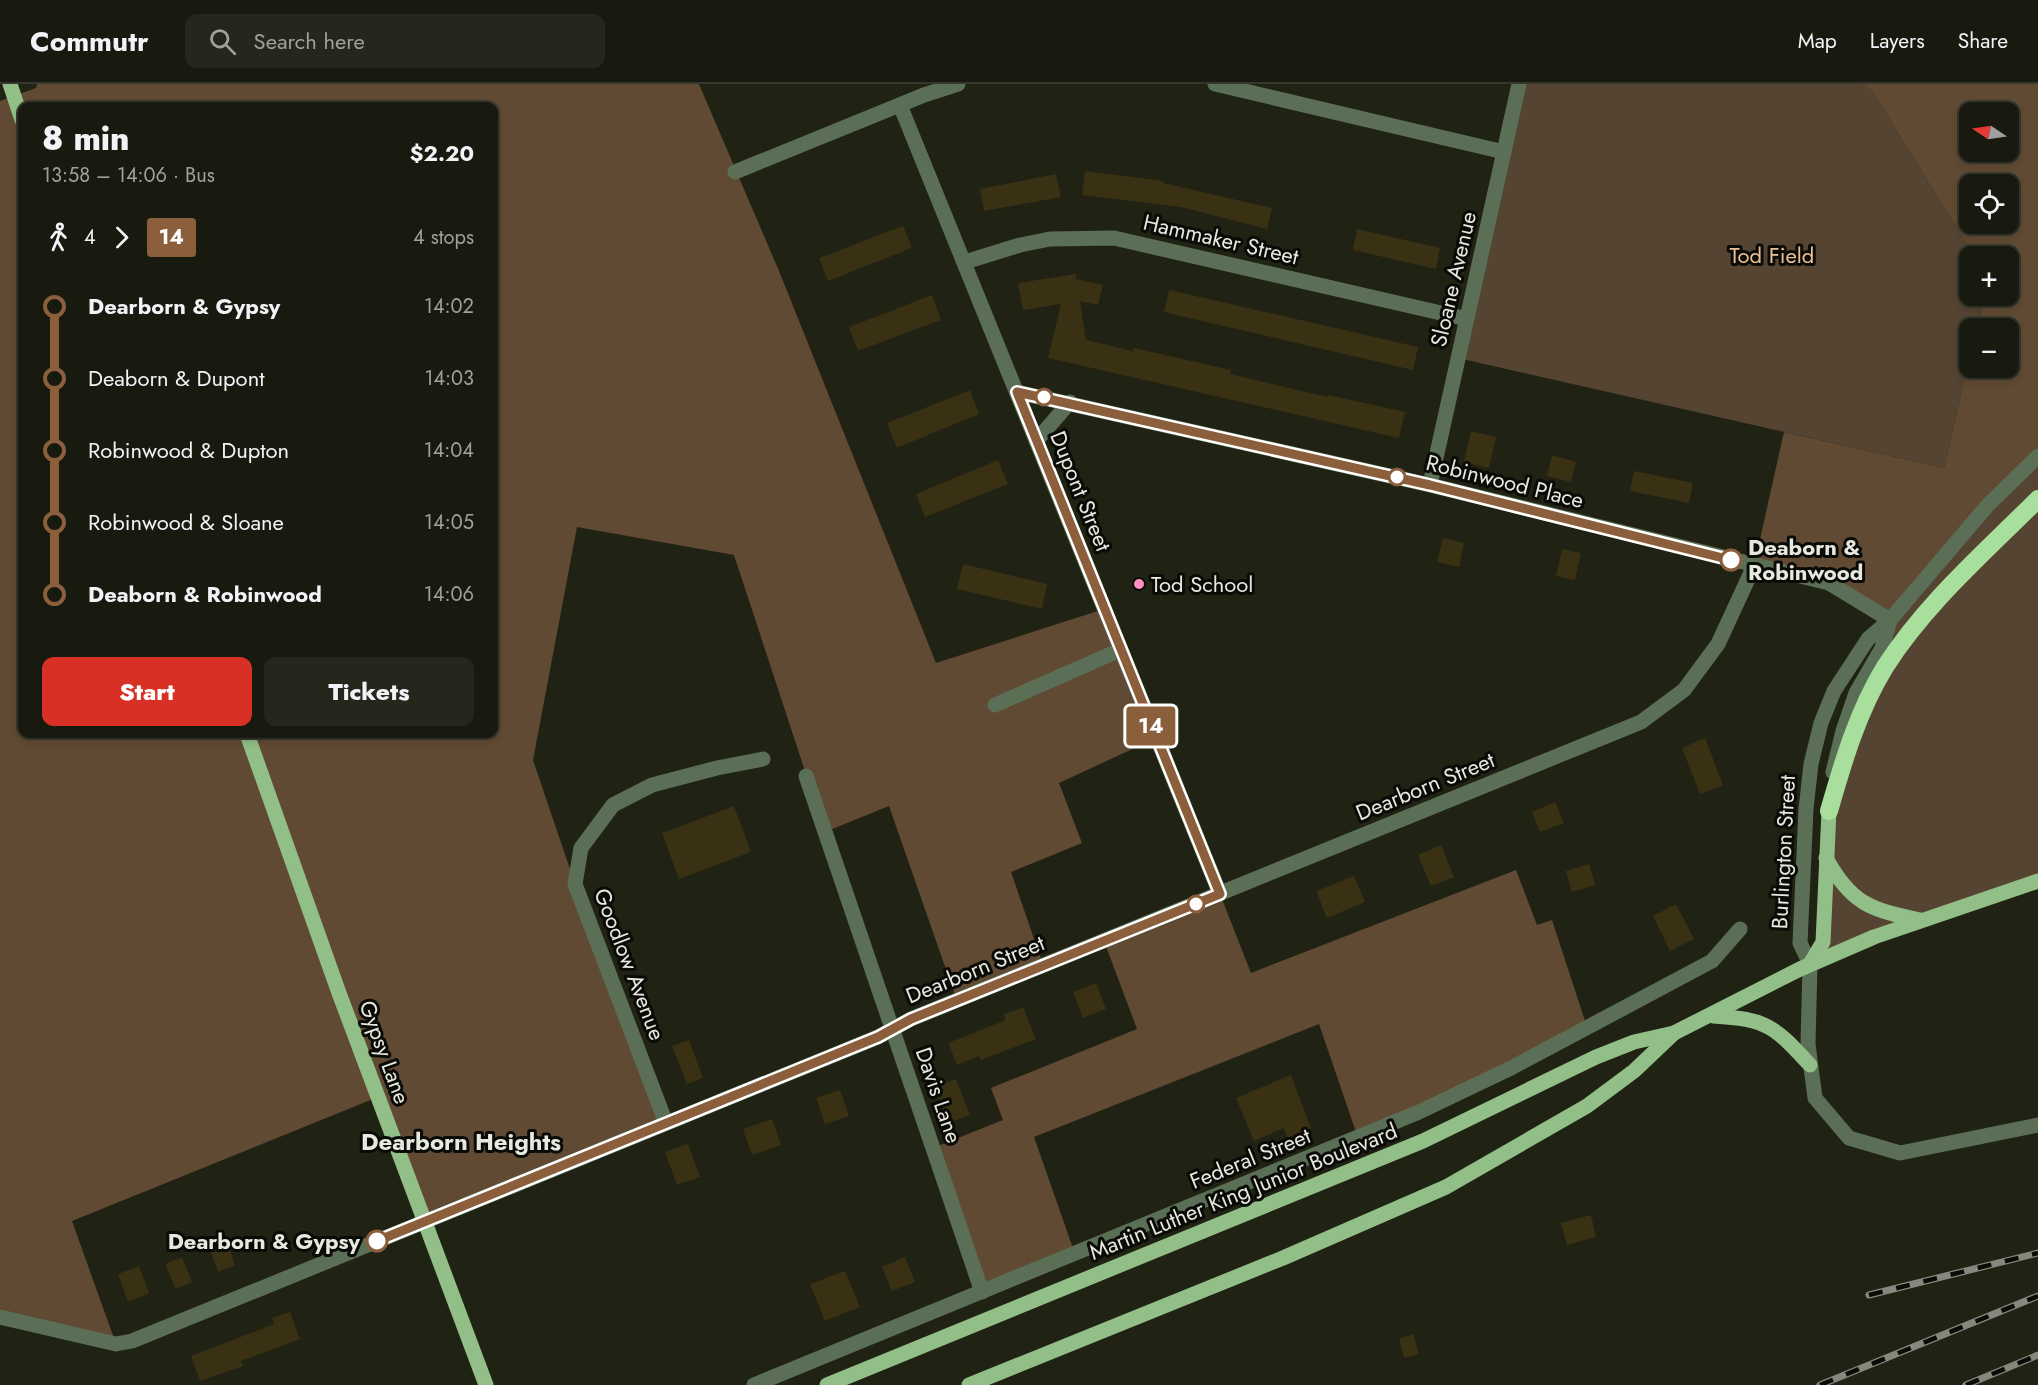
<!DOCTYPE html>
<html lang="en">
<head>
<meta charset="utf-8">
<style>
  body { margin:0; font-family:Jost,sans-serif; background:#25271d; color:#f1f3f6; height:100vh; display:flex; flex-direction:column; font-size:22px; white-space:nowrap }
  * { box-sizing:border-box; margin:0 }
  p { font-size:20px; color:#9fa19e }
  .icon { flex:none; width:33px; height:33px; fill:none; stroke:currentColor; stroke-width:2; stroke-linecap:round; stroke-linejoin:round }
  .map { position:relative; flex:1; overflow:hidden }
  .panel { position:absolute; left:18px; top:18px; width:480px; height:636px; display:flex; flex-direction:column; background:#181a0f; border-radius:12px; box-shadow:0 3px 9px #0003,0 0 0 2px #36382f }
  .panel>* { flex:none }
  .badge { padding:0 12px; border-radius:4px; font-size:21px; line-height:39px }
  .needle { width:39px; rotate:283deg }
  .tools { position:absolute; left:1959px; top:18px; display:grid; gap:12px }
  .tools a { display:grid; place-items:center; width:60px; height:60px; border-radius:12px; background:#181a0f; box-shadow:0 3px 9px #0003,0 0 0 2px #36382f; font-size:30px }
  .map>.badge { position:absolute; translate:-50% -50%; box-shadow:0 0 0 3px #fff }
  .legs { display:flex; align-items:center; gap:9px; height:66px; padding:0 24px; font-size:20px }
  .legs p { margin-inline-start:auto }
  .overview { display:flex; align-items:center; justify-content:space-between; height:102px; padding:0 24px }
  h1 { font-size:33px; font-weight:800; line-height:45px }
  .button { display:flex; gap:12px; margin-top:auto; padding:12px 24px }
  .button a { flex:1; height:69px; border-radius:12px; background:#d93025; color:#fff; font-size:24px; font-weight:800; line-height:69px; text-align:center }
  .button a+a { background:#25271d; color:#f1f3f6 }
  ul { padding:0 24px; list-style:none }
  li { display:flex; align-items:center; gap:21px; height:72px; font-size:22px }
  li i { display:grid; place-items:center; width:9px; height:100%; margin:0 8px; background:currentColor }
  li i::after { content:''; width:15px; height:15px; margin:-8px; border:4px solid; border-radius:50%; background:#181a0f }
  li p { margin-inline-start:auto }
  li:first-child i { background:linear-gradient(#0000 50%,currentColor 0) }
  li:last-child i { background:linear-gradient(currentColor 50%,#0000 0) }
  header { display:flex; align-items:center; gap:36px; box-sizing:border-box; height:84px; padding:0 30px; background:#181a0f; border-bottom:2px solid #36382f }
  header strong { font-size:28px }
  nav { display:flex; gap:33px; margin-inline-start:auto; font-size:21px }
  .search { width:420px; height:54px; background:#25271d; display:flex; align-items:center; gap:15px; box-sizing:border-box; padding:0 21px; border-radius:12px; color:#9fa19e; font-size:22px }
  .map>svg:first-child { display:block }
</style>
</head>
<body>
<header>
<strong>Commutr</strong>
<div class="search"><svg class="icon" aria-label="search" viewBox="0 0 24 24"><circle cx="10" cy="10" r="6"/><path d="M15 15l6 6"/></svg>Search here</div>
<nav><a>Map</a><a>Layers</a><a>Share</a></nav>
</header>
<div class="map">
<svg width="2038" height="1301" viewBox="0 0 2038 1301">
  <rect width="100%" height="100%" fill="#202214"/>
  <!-- green -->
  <g fill="#554432">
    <polygon points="1519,0 1862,0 1872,7 1974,172 1970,172 1970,212 1985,212 1977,244 1970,244 1969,276 1944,384 1458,274"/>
    <polygon points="2038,372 2038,797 1810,880 1823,858 1829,727 1890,536"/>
  </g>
  <!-- forest -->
  <g fill="#614a33" fill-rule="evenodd">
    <path d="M37,0h662l80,187 157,392 168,-54 52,129 -97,45 23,60 -71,29 32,93 -86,36 -68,-195 -64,26 -91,-277 -157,-28 -44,233 42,124 91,239 -241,98 -47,-124 -306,124 44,123 -116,-27v-1216l36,-13zM22,22h472v628h-472z"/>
    <path d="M1862,0h176v372l-148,164 -61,-37 -75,-17 30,-134 160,36 25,-108 1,8h38v-40h-31l8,-32h23v-40h-34l-102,-165zM1970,28h38v40h-38zM1970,100h38v40h-38z"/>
    <polygon points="1516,786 1537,841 1552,836 1587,943 1358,1054 1319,940 1034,1053 1075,1170 982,1208 933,1064 1003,1036 991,1004 1137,945 1104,857 1220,810 1251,889"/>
  </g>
  <!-- building -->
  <g fill="#3a3013">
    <polygon points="1085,87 1163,97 1163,99 1272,124 1267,145 1181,123 1082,111"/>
    <polygon points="1056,90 1061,113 984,127 980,105"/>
    <polygon points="903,142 912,164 828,197 819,174"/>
    <polygon points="1357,145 1440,164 1436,185 1353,166"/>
    <polygon points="1076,190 1076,195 1103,201 1098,221 1080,217 1086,256 1133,267 1134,264 1231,286 1230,290 1327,313 1328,311 1405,328 1399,354 1048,274 1061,220 1023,226 1018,199"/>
    <polygon points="1169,206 1418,263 1413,286 1164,228"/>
    <polygon points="932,211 941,236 858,267 849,243"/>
    <polygon points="970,306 979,330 897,364 887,339"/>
    <polygon points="1471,347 1496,353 1489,384 1464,378"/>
    <polygon points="1552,371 1576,378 1571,398 1547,392"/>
    <polygon points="998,376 1008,400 925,433 916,410"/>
    <polygon points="1634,387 1693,399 1689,419 1630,407"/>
    <polygon points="1443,454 1464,459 1459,483 1437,478"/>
    <polygon points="1562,465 1581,469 1575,496 1556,492"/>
    <polygon points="963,480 1047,500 1042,525 957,505"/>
    <polygon points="1705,654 1723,701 1700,710 1682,664"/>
    <polygon points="1555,718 1564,739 1540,748 1532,728"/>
    <polygon points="734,722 751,768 679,795 662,749"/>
    <polygon points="1441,761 1454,793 1431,802 1418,771"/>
    <polygon points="1589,780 1595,801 1572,808 1566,787"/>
    <polygon points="1354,792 1365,818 1327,834 1316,807"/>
    <polygon points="1676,820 1694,855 1670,867 1653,832"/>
    <polygon points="1096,899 1106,925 1083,934 1073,908"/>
    <polygon points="1023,923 1036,955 981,976 979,972 957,981 948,959 1006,936 1003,931"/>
    <polygon points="689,956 703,994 687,1000 672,962"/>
    <polygon points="1291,991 1311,1044 1287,1054 1284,1044 1254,1057 1236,1014"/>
    <polygon points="956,995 970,1031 948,1039 935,1003"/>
    <polygon points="840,1006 849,1032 825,1040 816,1014"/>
    <polygon points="772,1035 781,1061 752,1071 743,1045"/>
    <polygon points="688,1060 700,1093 677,1101 665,1068"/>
    <polygon points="1591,1131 1596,1153 1567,1161 1561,1139"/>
    <polygon points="226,1155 235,1181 218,1188 209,1162"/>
    <polygon points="182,1173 192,1198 176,1205 165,1180"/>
    <polygon points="905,1173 915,1198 892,1207 882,1183"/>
    <polygon points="139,1182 149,1209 128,1218 118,1190"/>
    <polygon points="845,1187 860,1223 825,1237 810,1200"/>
    <polygon points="290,1228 300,1255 241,1277 243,1282 200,1297 191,1272 274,1240 272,1234"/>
    <polygon points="1413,1250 1419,1270 1404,1274 1399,1255"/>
  </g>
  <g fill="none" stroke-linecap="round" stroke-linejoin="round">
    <!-- minor -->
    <g stroke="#5a6f55" stroke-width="15">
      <polyline points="1215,0 1504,68"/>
      <polyline points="900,21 1220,810"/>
      <polyline points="735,88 924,11 958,0"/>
      <polyline points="965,178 1020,161 1050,155 1114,154 1467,235"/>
      <polyline points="1017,308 1430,401 1829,499 1890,536"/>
      <polyline points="1036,357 1070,318"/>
      <polyline points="2038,372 1988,421 1890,536 1868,555 1834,607 1821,639 1811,680 1806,725 1800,859 1810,880 1808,960 1815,1014 1849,1054 1900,1069 2038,1041"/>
      <polyline points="1430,401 1519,0"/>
      <polyline points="995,621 1120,566"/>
      <polyline points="1833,688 1843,647 1856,609 1882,564 1890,536"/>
      <polyline points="806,692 982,1208"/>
      <polyline points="666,1039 575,800 581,764 613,721 652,701 717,684 763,675"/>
      <polyline points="0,1233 116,1260 132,1257 878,953 911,935 1641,638 1684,606 1718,560 1754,482"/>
      <polyline points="754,1301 1419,1028 1511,984 1712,877 1740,845"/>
    </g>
    <!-- major -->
    <g stroke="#92bf88" stroke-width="15">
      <polyline points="10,0 22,36"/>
      <polyline points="247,650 339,909 486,1301"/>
      <path d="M1826,774c25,46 45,52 94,62"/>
      <polyline points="1810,880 1823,858 1829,727"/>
      <path d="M1713,932c54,3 61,10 97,49"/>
      <polyline points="827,1301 1423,1057 1596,973 1634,958 1674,949 1800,885 1874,853 2038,797"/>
      <polyline points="969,1301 1283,1174 1446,1103 1587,1022 1634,987 1674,949"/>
    </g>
    <!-- highway -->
    <path stroke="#a8df9d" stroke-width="18" d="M1829,727c14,-49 29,-100 56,-144 40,-63 100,-115 153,-168"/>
    <!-- rail casing -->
    <g stroke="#87887d" stroke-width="7">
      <g id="rail">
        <polyline points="1869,1211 2038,1169"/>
        <polyline points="1820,1301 2038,1212"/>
        <polyline points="1966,1301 2038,1271"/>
      </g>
    </g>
    <!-- rail -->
    <use href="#rail" stroke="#0a0b06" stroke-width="4.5" stroke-dasharray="14" stroke-linecap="butt"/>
  </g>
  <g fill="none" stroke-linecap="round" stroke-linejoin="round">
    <!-- line-1 casing -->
    <g stroke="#fff" stroke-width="14">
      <polyline id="line-1" points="377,1157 878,953 911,935 1220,810 1017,308 1430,401 1731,476"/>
    </g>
    <!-- line-1 -->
    <use href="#line-1" stroke="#8b5e3c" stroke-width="9"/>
  </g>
  <!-- markers -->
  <g fill="#fff" stroke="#8b5e3c" stroke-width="3">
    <circle cx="1044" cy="313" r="8"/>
    <circle cx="1397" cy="393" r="8"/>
    <circle cx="1731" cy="476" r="10"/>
    <circle cx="1196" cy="820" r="8"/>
    <circle cx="377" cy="1157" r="10"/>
  </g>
  <circle fill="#fe8ebd" stroke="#0a0b06" stroke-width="2" cx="1139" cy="500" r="6"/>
  <g text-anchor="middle" stroke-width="6" stroke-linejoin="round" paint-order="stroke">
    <!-- street labels -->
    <g font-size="22" fill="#e7e8df" stroke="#0a0b06">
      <text transform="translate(1221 155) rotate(13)" y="8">Hammaker Street</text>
      <text transform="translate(1453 195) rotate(-77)" y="8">Sloane Avenue</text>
      <text transform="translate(1505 397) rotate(14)" y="8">Robinwood Place</text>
      <text transform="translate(1081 407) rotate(68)" y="8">Dupont Street</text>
      <text transform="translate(1425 702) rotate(-22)" y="8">Dearborn Street</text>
      <text transform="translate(1783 768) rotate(-87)" y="8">Burlington Street</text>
      <text transform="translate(630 880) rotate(69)" y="8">Goodlow Avenue</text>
      <text transform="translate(975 885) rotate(-22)" y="8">Dearborn Street</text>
      <text transform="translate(385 968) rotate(70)" y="8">Gypsy Lane</text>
      <text transform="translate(939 1011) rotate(71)" y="8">Davis Lane</text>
      <text transform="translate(1250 1074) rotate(-22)" y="8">Federal Street</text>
      <text transform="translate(1243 1107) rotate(-22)" y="8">Martin Luther King Junior Boulevard</text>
    </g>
    <!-- park labels -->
    <g font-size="22" fill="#ecc094" stroke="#0a0b06">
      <text x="1772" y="179">Tod Field</text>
    </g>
    <!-- stop labels -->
    <g font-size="22" font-weight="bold" fill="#e7e8df" stroke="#0a0b06" text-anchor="start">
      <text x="1748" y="471">Deaborn &amp;<tspan x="1748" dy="25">Robinwood</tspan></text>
      <text x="360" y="1165" text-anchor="end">Dearborn &amp; Gypsy</text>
    </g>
    <!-- poi labels -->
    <g font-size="22" fill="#e7e8df" stroke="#0a0b06" text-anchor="start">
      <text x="1151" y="508">Tod School</text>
    </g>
    <!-- neighbourhood labels -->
    <g font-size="24" font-weight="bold" fill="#e7e8df" stroke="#0a0b06">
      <text x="461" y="1066">Dearborn Heights</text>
    </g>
  </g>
</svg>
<div class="tools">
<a><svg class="needle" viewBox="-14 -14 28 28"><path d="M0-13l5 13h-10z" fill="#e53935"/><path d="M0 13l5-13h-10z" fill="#9fa19e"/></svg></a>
<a><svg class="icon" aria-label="locate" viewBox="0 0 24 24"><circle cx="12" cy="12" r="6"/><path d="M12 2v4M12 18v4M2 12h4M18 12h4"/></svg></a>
<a>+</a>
<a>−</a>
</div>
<b class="badge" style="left:1151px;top:642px;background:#8b5e3c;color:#fff">14</b>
<section class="panel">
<div class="overview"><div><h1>8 min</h1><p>13:58 – 14:06 · Bus</p></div><b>$2.20</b></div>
<div class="legs"><svg class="icon" aria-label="walk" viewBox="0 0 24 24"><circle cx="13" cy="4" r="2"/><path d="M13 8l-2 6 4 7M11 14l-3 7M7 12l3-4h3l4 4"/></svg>4<svg class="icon" aria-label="forward" viewBox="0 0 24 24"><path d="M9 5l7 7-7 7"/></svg><b class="badge" style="background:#8b5e3c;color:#fff">14</b><p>4 stops</p></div>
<ul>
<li><i style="color:#8b5e3c"></i><b>Dearborn &amp; Gypsy</b><p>14:02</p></li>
<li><i style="color:#8b5e3c"></i><span>Deaborn &amp; Dupont</span><p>14:03</p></li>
<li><i style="color:#8b5e3c"></i><span>Robinwood &amp; Dupton</span><p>14:04</p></li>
<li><i style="color:#8b5e3c"></i><span>Robinwood &amp; Sloane</span><p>14:05</p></li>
<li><i style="color:#8b5e3c"></i><b>Deaborn &amp; Robinwood</b><p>14:06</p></li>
</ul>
<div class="button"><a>Start</a><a>Tickets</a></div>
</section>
</div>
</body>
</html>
